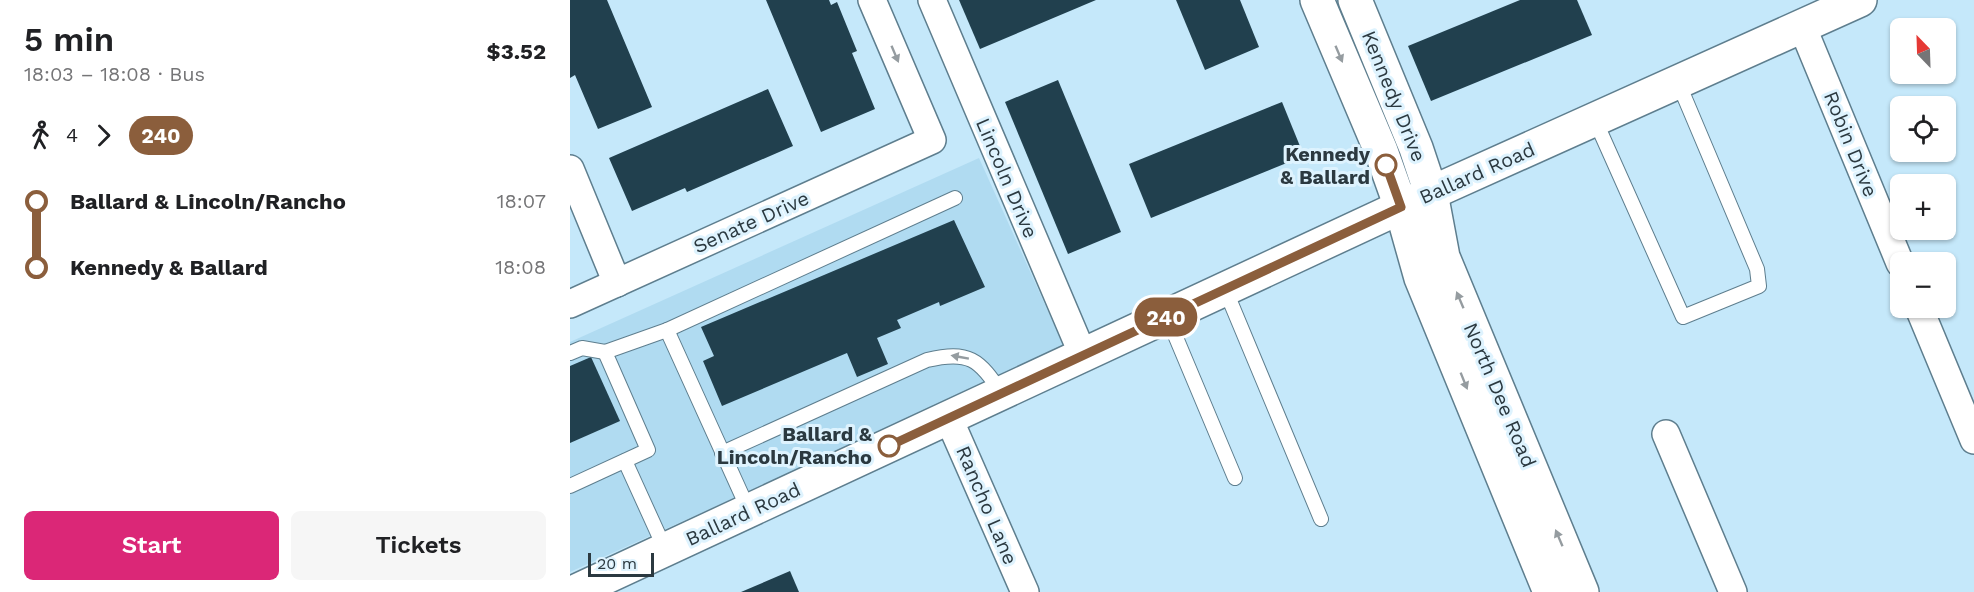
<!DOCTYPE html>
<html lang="en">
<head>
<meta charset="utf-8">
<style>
  body { margin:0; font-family:"Work Sans",sans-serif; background:#f6f6f6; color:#202124; height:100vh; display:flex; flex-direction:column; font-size:22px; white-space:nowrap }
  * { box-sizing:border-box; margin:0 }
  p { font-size:20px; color:#757577 }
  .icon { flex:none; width:33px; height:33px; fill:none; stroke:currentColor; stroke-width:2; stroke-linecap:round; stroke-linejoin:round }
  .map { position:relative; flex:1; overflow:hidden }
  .side { display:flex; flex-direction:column; background:#fff; width:570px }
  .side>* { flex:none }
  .badge { padding:0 12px; border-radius:20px; font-size:21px; line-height:39px }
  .needle { width:39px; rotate:337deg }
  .controls { position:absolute; left:1320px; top:18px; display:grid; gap:12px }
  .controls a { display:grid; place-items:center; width:66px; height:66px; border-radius:9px; background:#fff; box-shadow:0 2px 4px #0004; font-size:30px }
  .scale { position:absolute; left:18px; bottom:15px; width:66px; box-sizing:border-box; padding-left:6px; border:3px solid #2b3940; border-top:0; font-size:16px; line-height:21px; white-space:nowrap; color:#2b3940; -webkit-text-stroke:4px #def3fe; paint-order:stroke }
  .map>.badge { position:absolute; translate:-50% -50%; box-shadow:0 0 0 3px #fff }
  .legs { display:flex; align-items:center; gap:9px; height:66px; padding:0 24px; font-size:20px }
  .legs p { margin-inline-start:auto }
  .overview { display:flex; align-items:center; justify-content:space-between; height:102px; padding:0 24px }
  h1 { font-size:33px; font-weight:600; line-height:45px }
  .primary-button { display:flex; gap:12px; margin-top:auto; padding:12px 24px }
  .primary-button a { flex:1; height:69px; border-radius:9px; background:#db2777; color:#fff; font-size:24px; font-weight:600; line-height:69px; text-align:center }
  .primary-button a+a { background:#f6f6f6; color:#202124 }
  ul { padding:0 24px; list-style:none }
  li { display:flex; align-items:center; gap:21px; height:66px; font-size:22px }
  li i { display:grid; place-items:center; width:9px; height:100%; margin:0 8px; background:currentColor }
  li i::after { content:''; width:15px; height:15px; margin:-8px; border:4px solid; border-radius:50%; background:#fff }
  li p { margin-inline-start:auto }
  li:first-child i { background:linear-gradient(#0000 50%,currentColor 0) }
  li:last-child i { background:linear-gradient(currentColor 50%,#0000 0) }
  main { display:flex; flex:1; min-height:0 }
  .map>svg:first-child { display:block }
</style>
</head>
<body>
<main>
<section class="side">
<div class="overview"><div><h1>5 min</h1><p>18:03 – 18:08 · Bus</p></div><b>$3.52</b></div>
<div class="legs"><svg class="icon" aria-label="walk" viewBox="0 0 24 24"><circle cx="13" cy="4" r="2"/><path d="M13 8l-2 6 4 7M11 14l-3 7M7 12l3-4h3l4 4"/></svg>4<svg class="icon" aria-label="forward" viewBox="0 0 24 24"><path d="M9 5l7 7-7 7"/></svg><b class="badge" style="background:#8b5e3c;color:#fff">240</b></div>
<ul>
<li><i style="color:#8b5e3c"></i><b>Ballard &amp; Lincoln/Rancho</b><p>18:07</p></li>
<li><i style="color:#8b5e3c"></i><b>Kennedy &amp; Ballard</b><p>18:08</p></li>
</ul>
<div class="primary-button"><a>Start</a><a>Tickets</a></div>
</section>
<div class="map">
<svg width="1404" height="592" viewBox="0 0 1404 592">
  <rect width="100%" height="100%" fill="#c5e8fa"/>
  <!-- built -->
  <polygon fill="#b0dbf1" points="409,158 495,349 0,572 0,342"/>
  <!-- building -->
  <g fill="#21404e">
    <polygon points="0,0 37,0 82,107 28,129 5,75 0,78"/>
    <polygon points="196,0 259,0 261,5 267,2 287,51 282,53 305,109 251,132"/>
    <polygon points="389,0 526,0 410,49"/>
    <polygon points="606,0 670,0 689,47 635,70"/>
    <polygon points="950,0 1007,0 1022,35 861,101 838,46"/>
    <polygon points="488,80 551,232 498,254 435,102"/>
    <polygon points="198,89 223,146 117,192 115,188 62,211 39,158"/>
    <polygon points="712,102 734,156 581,218 559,164"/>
    <polygon points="384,220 415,287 370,306 369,302 327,320 331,328 307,338 318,364 287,377 277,353 152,406 133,361 144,356 131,327"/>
    <polygon points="21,357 50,421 0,443 0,366"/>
    <polygon points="220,571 229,592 171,592"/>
  </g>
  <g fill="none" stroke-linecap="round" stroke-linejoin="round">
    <!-- service casing -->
    <g stroke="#5e7e8e" stroke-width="16">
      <g id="service">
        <polyline points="1025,120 1113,317 1189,286 1187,269 1108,82"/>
        <polyline points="655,289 751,519"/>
        <polyline points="597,316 665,478"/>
        <polyline points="97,330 385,198"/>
        <polyline points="0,353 12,348 35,352"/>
        <path d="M152,453l205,-93c42,-10 52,-1 75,34"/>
        <polyline points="55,461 95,549"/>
        <polyline points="0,486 78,450 35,352 97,330 179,511"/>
      </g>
    </g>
    <!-- minor casing -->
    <g stroke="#5e7e8e" stroke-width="30">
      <g id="minor">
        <polyline points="362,0 513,355"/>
        <polyline points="1232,26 1330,263"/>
        <polyline points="0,169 47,283"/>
        <polyline points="0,304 362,140 302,0"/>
        <polyline points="1349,308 1404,440"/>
        <polyline points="379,419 455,592"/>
        <polyline points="1096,434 1163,592"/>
      </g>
    </g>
    <!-- tertiary casing -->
    <g stroke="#5e7e8e" stroke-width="36">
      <g id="tertiary">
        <polyline points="747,0 811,151 831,207 851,278 980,592"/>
        <polyline points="785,0 846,148 861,193 873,257 1012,592"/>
        <polyline points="4,592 861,193 1290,0"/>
      </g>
    </g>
    <!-- service -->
    <use href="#service" stroke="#fff" stroke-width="14"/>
    <!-- minor -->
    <use href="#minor" stroke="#fff" stroke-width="27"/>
    <!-- tertiary -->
    <use href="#tertiary" stroke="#fff" stroke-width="33"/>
  </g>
  <!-- one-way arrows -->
  <defs><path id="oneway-solid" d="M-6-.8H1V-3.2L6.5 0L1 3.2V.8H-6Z" transform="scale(1.5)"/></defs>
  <g fill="#959ca0">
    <use href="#oneway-solid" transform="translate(325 54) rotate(67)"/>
    <use href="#oneway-solid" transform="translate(769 54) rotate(67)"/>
    <use href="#oneway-solid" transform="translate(890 300) rotate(-113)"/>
    <use href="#oneway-solid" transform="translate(390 357) rotate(-170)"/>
    <use href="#oneway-solid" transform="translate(894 381) rotate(68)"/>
    <use href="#oneway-solid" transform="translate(989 538) rotate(-113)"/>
  </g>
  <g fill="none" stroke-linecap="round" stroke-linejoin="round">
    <!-- line-1 casing -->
    <g stroke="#fff" stroke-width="14">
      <polyline id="line-1" points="319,446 831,207 816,165"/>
    </g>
    <!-- line-1 -->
    <use href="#line-1" stroke="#8b5e3c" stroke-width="9"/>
  </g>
  <!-- markers -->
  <g fill="#fff" stroke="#8b5e3c" stroke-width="3">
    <circle cx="816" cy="165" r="10"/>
    <circle cx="319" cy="446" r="10"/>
  </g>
  <g text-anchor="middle" stroke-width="6" stroke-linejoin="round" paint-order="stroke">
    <!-- street labels -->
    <g font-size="20" fill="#2b3940" stroke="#def3fe">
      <text transform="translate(824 96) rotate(68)" y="7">Kennedy Drive</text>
      <text transform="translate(1281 144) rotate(68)" y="7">Robin Drive</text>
      <text transform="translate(907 173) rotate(-24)" y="7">Ballard Road</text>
      <text transform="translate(437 178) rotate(67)" y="7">Lincoln Drive</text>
      <text transform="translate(181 222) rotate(-24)" y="7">Senate Drive</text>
      <text transform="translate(930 395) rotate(67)" y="7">North Dee Road</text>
      <text transform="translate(417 505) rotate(67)" y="7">Rancho Lane</text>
      <text transform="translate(173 514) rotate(-25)" y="7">Ballard Road</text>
    </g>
    <!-- stop labels -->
    <g font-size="20" font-weight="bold" fill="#2b3940" stroke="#def3fe" text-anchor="end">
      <text x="800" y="161">Kennedy<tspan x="800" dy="23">&amp; Ballard</tspan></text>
      <text x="302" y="441">Ballard &amp;<tspan x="302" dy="23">Lincoln/Rancho</tspan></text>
    </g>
  </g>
</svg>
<div class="controls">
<a><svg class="needle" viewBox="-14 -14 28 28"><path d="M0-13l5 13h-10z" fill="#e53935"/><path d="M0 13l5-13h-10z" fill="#757577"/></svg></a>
<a><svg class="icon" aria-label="locate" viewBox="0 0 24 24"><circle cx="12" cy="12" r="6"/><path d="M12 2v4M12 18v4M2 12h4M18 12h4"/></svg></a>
<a>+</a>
<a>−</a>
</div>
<div class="scale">20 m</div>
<b class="badge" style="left:596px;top:317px;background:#8b5e3c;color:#fff">240</b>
</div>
</main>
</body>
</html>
